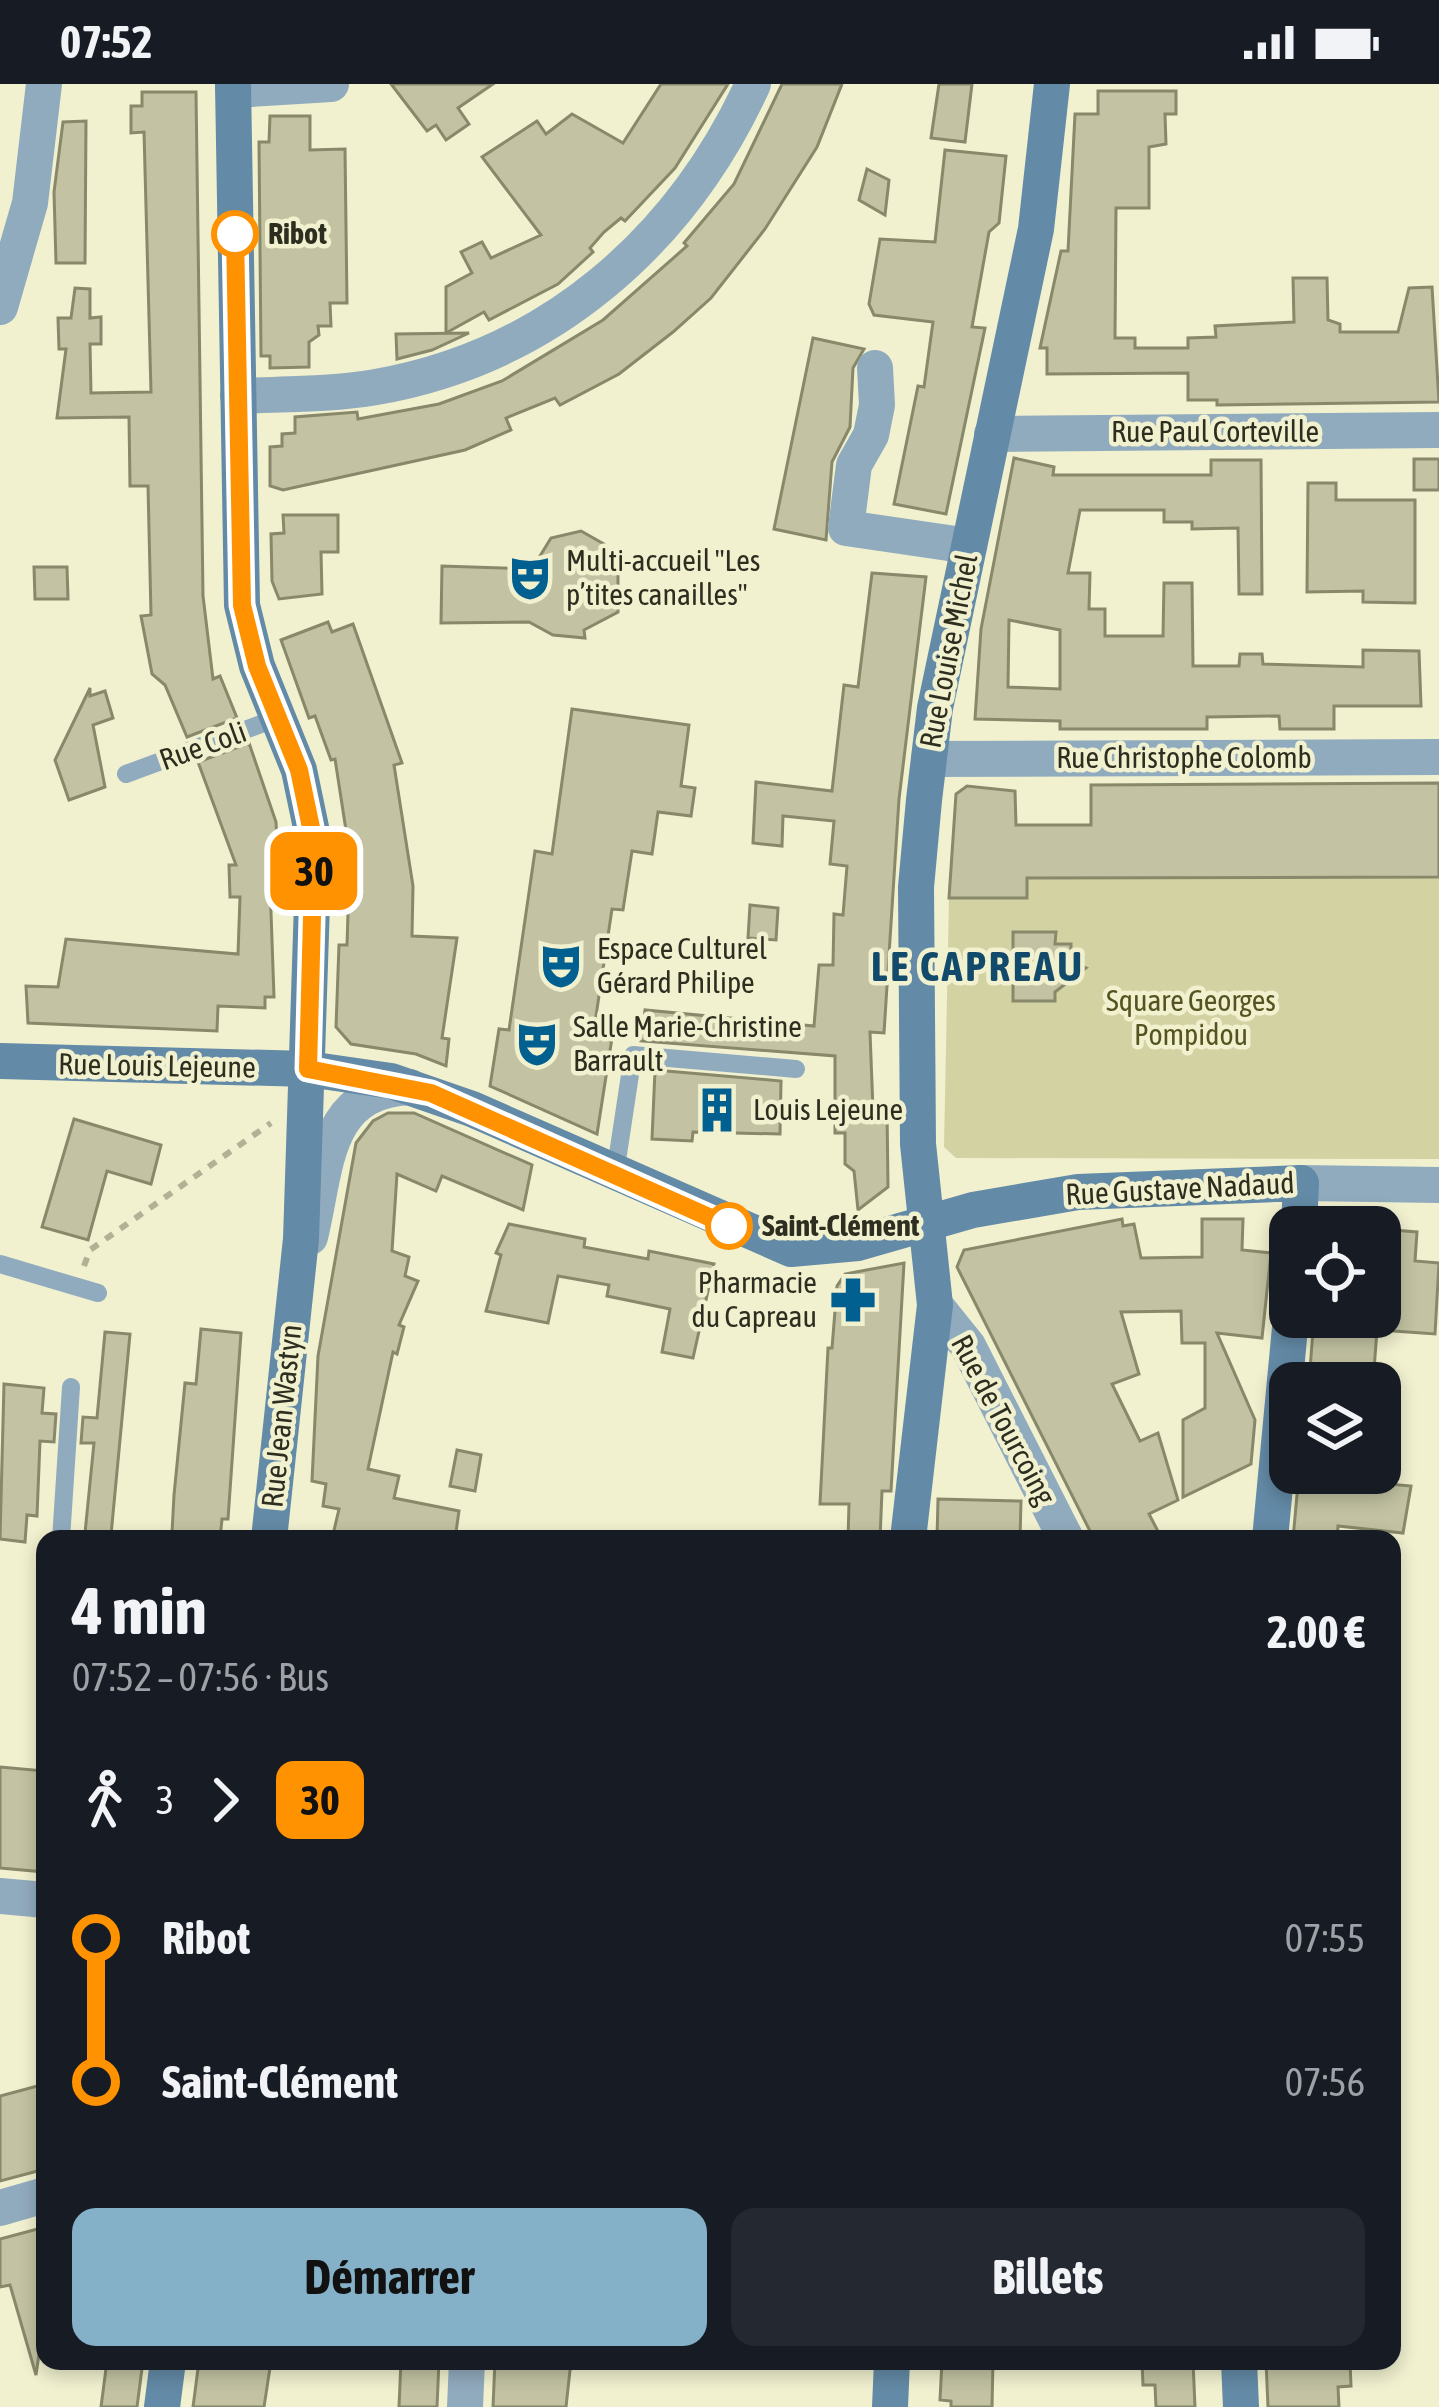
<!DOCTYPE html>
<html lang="fr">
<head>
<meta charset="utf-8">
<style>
  body { margin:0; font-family:"Asap Condensed",sans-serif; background:#242831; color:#f1f3f6; height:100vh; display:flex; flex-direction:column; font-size:45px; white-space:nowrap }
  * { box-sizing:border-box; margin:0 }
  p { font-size:39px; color:#9ea1a6 }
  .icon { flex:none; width:66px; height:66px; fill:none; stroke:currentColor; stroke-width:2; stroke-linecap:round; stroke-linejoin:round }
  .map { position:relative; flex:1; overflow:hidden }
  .sheet { position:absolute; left:36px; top:1446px; width:1365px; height:840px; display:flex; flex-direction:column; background:#171b24; border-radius:24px; box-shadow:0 6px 18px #0003 }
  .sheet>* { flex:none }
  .badge { padding:0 24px; border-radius:18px; font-size:42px; line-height:78px }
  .buttons { position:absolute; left:1269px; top:1122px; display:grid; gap:24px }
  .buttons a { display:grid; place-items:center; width:132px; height:132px; border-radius:24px; background:#171b24; box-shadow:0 6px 18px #0003; font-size:60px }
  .map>.badge { position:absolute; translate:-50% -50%; box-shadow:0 0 0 6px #fff }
  .legs { display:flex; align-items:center; gap:18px; height:132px; padding:0 36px; font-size:39px }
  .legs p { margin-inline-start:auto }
  .headline { display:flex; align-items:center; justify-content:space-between; height:204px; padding:0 36px }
  h1 { font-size:66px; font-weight:700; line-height:90px }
  .cta { display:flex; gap:24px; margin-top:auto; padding:24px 36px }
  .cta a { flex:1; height:138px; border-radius:24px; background:#85b1c8; color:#111; font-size:48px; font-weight:700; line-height:138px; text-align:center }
  .cta a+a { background:#242831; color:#f1f3f6 }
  ul { padding:0 36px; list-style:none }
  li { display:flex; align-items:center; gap:42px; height:144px; font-size:45px }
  li i { display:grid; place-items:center; width:18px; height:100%; margin:0 15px; background:currentColor }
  li i::after { content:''; width:30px; height:30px; margin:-15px; border:9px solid; border-radius:50%; background:#171b24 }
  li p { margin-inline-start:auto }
  li:first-child i { background:linear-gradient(#0000 50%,currentColor 0) }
  li:last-child i { background:linear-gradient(currentColor 50%,#0000 0) }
  .status { display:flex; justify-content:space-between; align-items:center; height:84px; padding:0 60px; background:#171b24; direction:ltr }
  .status svg { height:33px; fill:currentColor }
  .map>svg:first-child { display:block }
</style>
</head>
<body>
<div class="status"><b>07:52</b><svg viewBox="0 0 49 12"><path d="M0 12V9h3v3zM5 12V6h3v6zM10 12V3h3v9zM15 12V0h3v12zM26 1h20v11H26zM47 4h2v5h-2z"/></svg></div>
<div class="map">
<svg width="1439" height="2323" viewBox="0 0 1439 2323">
  <rect width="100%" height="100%" fill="#f1f1d0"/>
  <!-- green -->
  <polygon fill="#d3d2a2" points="1439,793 1439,1075 956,1074 944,1063 949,814 1027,814 1027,794"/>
  <!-- building -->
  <g fill="#c3c3a3" stroke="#88886a" stroke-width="3" fill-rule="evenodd">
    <polygon points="391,0 493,0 458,24 469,40 446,56 436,41 427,47"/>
    <polygon points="661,0 728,0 675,84 625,137 621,134 604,148 590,164 593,168 558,200 489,236 484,228 446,249 446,203 472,189 461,168 482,158 491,174 541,151 482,73 537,37 546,50 572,30 623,59"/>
    <polygon points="782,0 842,0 817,63 765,145 711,214 673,248 619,290 560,321 555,314 506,334 511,346 465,366 283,406 270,402 270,363 282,362 282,350 295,349 295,333 357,328 358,335 439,320 502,297 603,236 687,162 684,159 734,100"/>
    <polygon points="939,0 972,0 965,58 931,54"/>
    <polygon points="1098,7 1176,7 1176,30 1165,30 1166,60 1149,63 1149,124 1116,124 1115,254 1135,254 1135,264 1188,264 1188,254 1216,253 1215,242 1294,238 1293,194 1327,194 1328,236 1340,240 1340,248 1398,248 1409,204 1432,203 1439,318 1217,321 1217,316 1188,316 1188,289 1047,290 1047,264 1040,264 1061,167 1068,167 1075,30 1098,30"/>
    <polygon points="142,8 196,8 203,512 213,595 220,592 237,634 187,653 165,601 152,590 141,532 151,531 148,402 130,402 129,333 57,334 66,265 59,265 58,234 71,234 75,204 90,205 90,234 101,233 101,260 90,260 91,309 151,308 144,48 131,49 131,22 142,22"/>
    <polygon points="270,32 310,32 310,66 345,65 347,219 330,219 331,242 318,242 319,251 309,258 309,283 270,284 270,272 261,272 259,58 269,58"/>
    <polygon points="86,37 85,179 56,179 54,108 63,38"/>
    <polygon points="945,66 1006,72 999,139 989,148 972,243 985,244 946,430 894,420 918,302 924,303 933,238 874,231 869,220 880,155 935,158"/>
    <polygon points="867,85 889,96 885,131 859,116"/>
    <polygon points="469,249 432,266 397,275 396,250"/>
    <polygon points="813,254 864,265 853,284 850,343 832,378 826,456 774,445"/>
    <path d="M1014,374l40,9 -1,8h158v-15h50l1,134h-23l-1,-66 -46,1v-7h-28v-12h-84l-12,63h22l-1,36h16v27h58l1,-53h28l1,83h46l1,-12h22l1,10 100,3v-17l56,1 2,55h-87v23h-54l-1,-13 -72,1v12h-147v-8l-85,-2 6,-90zM1009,536l51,10v59l-52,-2z"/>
    <rect x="1414" y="375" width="25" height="31"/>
    <polygon points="1308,399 1336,399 1336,416 1415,416 1415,519 1363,518 1363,507 1307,508"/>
    <polygon points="283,431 338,431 338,468 321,468 322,510 279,515 272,497 271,450 284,449"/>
    <polygon points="581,447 604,460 618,490 618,528 584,546 585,554 553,551 529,538 441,539 442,482 532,485 551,454"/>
    <polygon points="34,483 67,483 68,515 35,515"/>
    <polygon points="872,489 926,493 899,715 884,949 870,948 873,1026 887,1025 888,1103 858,1126 854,1087 845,1080 845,1049 835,1049 835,972 641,957 645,926 814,942 819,881 833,881 834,830 843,831 847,782 830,780 834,737 783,732 782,762 753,759 756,698 832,707 844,601 858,603"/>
    <polygon points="328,538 332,548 353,540 402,679 394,681 413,802 412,852 457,854 442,954 449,955 446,982 416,970 351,960 336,943 339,861 347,861 349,798 354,798 335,675 331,676 315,632 309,634 281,556"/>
    <polygon points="90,604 90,612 105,607 113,634 93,641 105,703 69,716 55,676"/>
    <polygon points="572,625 689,641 681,702 695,704 691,732 658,728 652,770 632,767 623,826 612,825 593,952 612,954 597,1050 490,1002 499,945 509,946 535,767 552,770"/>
    <polygon points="249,659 276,738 279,800 270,800 274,913 265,913 265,924 218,922 217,947 28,939 26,902 58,903 66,855 238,870 240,813 230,813 229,781 236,781 198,678"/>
    <polygon points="1439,699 1439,793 1027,794 1027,814 949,814 956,710 967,702 1015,707 1016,741 1091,741 1091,701"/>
    <polygon points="750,821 778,824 776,856 748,854"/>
    <polygon points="1013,848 1056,848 1055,860 1071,860 1071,878 1086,884 1055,908 1055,917 1013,917"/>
    <polygon points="655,986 781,997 780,1050 693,1048 692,1057 652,1055"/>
    <polygon points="388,1029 414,1029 532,1081 523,1126 442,1092 436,1107 397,1090 392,1167 409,1173 405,1192 418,1197 399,1241 404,1243 397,1270 393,1268 368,1385 399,1392 394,1414 459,1427 455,1455 332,1455 339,1425 323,1422 326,1400 312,1397 318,1272 356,1059 373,1037"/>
    <polygon points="74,1035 161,1061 151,1100 107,1087 88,1156 42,1143"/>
    <polygon points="1122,1135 1123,1142 1134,1140 1141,1174 1202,1173 1202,1135 1243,1135 1242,1166 1271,1169 1262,1254 1217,1249 1255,1336 1251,1380 1183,1413 1183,1336 1205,1324 1205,1259 1182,1259 1181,1227 1121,1228 1139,1290 1112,1300 1140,1357 1158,1349 1178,1416 1149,1430 1162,1455 1094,1455 957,1183 964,1166"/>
    <polygon points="509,1140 585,1155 584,1163 648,1175 649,1167 714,1180 693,1274 662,1268 670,1225 607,1212 609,1201 558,1192 548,1239 486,1227 501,1171 496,1169"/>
    <polygon points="1380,1145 1417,1148 1415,1177 1439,1179 1435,1250 1380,1246"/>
    <polygon points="904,1179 891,1407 882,1407 880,1455 848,1455 849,1420 820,1420 828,1264 832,1264 837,1202 845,1190"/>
    <polygon points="1314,1233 1378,1233 1373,1299 1309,1299"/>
    <polygon points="201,1245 241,1249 228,1435 222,1435 220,1455 182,1455 182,1450 172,1449 174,1411 185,1299 196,1300"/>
    <polygon points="105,1248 130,1250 111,1451 85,1449 94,1359 81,1359 83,1333 97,1334"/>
    <polygon points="4,1300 44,1304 42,1329 56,1330 54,1358 40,1357 37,1432 27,1431 25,1458 0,1455"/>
    <polygon points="457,1366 481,1371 475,1407 450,1402"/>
    <polygon points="1299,1389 1368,1389 1367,1398 1411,1402 1403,1449 1338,1442 1337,1455 1293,1455"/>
    <polygon points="938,1415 1021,1417 1020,1455 937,1455"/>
    <polygon points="0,1683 45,1687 45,1788 0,1784"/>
    <polygon points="45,2000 45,2085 0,2097 0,2012"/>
    <polygon points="45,2143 45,2228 36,2291 10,2201 0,2203 0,2155"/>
    <polygon points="107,2277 143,2277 137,2323 101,2323"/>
    <polygon points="199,2277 271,2277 264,2323 193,2323"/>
    <polygon points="401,2277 439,2277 437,2323 399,2323"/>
    <polygon points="495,2277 571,2277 566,2323 493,2323"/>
    <polygon points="942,2277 993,2277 992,2323 951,2323 951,2317 940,2316"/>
    <polygon points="1142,2277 1193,2277 1195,2323 1156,2323 1155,2301 1143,2301"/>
    <polygon points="1266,2277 1350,2277 1351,2302 1338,2303 1339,2323 1268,2323"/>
  </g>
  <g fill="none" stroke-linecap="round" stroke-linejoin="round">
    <!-- path -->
    <polyline stroke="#b1b196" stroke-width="6" stroke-dasharray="9 9" stroke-linecap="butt" points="84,1182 90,1166 271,1039"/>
    <!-- lane -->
    <g stroke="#91abbe" stroke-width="18">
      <polyline points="126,690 280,633"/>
      <polyline points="615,1090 633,971 796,985"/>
      <polyline points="0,1180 98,1209"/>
      <polyline points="61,1455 71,1303"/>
    </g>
    <!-- street -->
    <g stroke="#91abbe" stroke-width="36">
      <polyline points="233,6 331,0"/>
      <polyline points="0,223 30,119 44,0"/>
      <polyline points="875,284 877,321 871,351 854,381 846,444 969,462"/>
      <path d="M238,312c46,-2 93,-1 138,-9 173,-30 305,-146 377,-303"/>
      <polyline points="992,350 1439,346"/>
      <polyline points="929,675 1439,673"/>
      <polyline points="1301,1099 1439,1101"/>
      <path d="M310,1153c17,-69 13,-146 100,-150"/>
      <polyline points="935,1221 968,1262 1066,1455"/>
      <polyline points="0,1812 45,1816"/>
      <polyline points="0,2124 45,2111"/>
      <polyline points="465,2323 467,2277"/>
    </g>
    <!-- secondary -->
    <g stroke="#638aa6" stroke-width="36">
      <polyline points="233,0 242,521 257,582 299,686 314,758 301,1155 269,1455"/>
      <polyline points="0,977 308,985 391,997 472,1025 791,1165 858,1159 973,1126 1078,1108 1301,1099 1299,1143"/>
      <polyline points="908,1455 935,1221 918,1060 916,803 924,716 935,624 1036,145 1052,0"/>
      <polyline points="1270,1455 1291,1233"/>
      <polyline points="1239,2277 1241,2323"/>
      <polyline points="162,2323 168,2277"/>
      <polyline points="890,2323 892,2277"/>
    </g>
  </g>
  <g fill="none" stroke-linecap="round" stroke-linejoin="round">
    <!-- line-1 casing -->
    <g stroke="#fff" stroke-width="27">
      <polyline id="line-1" points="235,150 242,521 257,582 299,686 314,758 308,985 431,1009 729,1142"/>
    </g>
    <!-- line-1 -->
    <use href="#line-1" stroke="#ff9200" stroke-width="18"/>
  </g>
  <!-- icons -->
  <defs>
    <g id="theatre-bare" transform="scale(3.6)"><path d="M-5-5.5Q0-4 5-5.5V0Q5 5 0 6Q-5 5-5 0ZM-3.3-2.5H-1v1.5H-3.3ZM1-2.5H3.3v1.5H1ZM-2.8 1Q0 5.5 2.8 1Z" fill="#016090" stroke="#f1f1d0" stroke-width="2.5" paint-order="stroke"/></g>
    <g id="building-bare" transform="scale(3.6)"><path d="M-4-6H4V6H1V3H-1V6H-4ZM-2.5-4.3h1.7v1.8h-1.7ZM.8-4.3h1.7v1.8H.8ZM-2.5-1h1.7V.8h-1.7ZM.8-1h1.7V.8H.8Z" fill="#016090" stroke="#f1f1d0" stroke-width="2.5" paint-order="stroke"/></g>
    <g id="pharmacy-bare" transform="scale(3.6)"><path d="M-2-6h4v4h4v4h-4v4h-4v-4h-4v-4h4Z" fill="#016090" stroke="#f1f1d0" stroke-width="2.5" paint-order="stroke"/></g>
  </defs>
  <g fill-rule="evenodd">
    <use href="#theatre-bare" x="530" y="494"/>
    <use href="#theatre-bare" x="561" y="882"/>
    <use href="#theatre-bare" x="537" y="960"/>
    <use href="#building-bare" x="717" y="1026"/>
    <use href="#pharmacy-bare" x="853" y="1216"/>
  </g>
  <!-- markers -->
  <g fill="#fff" stroke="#ff9200" stroke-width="6">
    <circle cx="235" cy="150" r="21"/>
    <circle cx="729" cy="1142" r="21"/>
  </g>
  <g text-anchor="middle" stroke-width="9" stroke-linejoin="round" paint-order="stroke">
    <!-- stop labels -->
    <g font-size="30" font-weight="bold" fill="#2d2d20" stroke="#f1f1d0" text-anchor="start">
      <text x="268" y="160">Ribot</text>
      <text x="762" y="1152">Saint-Clément</text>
    </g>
    <!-- street labels -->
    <g font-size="30" fill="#2d2d20" stroke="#f1f1d0">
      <text x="1215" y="358">Rue Paul Corteville</text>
      <text transform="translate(949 567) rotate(-79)" y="10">Rue Louise Michel</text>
      <text transform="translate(203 662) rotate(-20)" y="10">Rue Coli</text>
      <text x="1184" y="684">Rue Christophe Colomb</text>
      <text transform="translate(157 982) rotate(1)" y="10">Rue Louis Lejeune</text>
      <text transform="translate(1180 1105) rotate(-3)" y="10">Rue Gustave Nadaud</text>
      <text transform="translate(282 1332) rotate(-84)" y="10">Rue Jean Wastyn</text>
      <text transform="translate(1003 1336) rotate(62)" y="10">Rue de Tourcoing</text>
    </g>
    <!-- poi labels -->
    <g font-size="30" fill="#2d2d20" stroke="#f1f1d0" text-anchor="start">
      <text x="566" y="487">Multi-accueil "Les<tspan x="566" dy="34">p’tites canailles"</tspan></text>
      <text x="597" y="875">Espace Culturel<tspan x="597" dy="34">Gérard Philipe</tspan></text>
      <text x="573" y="953">Salle Marie-Christine<tspan x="573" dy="34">Barrault</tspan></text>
      <text x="753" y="1036">Louis Lejeune</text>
      <text x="817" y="1209" text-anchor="end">Pharmacie<tspan x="817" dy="34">du Capreau</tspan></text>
    </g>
    <!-- park labels -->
    <g font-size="30" fill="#555420" stroke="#f1f1d0">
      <text x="1191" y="927">Square Georges<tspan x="1191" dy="34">Pompidou</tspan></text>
    </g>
    <!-- district labels -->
    <g font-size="42" font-weight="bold" letter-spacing="3" fill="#124a6c" stroke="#f1f1d0">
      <text x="978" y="897">LE CAPREAU</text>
    </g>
  </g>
</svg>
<div class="buttons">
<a><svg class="icon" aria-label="locate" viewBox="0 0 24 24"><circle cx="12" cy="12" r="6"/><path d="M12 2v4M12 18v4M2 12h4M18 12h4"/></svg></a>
<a><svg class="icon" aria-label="layers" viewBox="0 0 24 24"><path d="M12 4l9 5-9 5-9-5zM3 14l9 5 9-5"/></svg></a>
</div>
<b class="badge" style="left:314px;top:787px;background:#ff9200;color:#111">30</b>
<section class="sheet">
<div class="headline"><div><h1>4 min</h1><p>07:52 – 07:56 · Bus</p></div><b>2.00 €</b></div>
<div class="legs"><svg class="icon" aria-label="walk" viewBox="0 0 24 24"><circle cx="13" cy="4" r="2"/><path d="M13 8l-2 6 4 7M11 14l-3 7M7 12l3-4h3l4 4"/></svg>3<svg class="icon" aria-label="forward" viewBox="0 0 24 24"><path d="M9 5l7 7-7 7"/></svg><b class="badge" style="background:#ff9200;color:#111">30</b></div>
<ul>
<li><i style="color:#ff9200"></i><b>Ribot</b><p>07:55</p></li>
<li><i style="color:#ff9200"></i><b>Saint-Clément</b><p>07:56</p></li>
</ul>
<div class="cta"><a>Démarrer</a><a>Billets</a></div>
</section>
</div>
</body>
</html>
